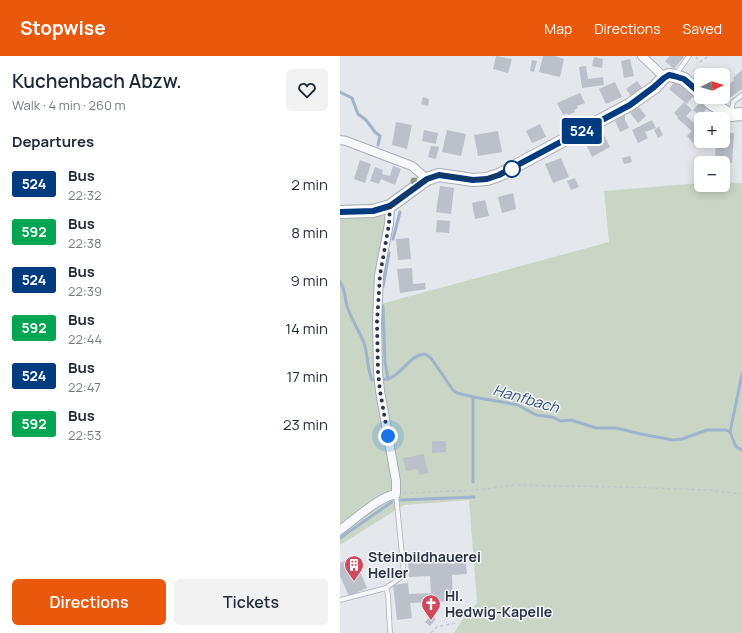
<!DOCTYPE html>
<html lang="en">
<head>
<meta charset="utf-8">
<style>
  body { margin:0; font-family:Manrope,sans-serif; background:#f2f2f3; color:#1f2937; height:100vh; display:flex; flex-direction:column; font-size:15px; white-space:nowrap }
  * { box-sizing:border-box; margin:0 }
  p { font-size:13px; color:#747a83 }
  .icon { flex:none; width:22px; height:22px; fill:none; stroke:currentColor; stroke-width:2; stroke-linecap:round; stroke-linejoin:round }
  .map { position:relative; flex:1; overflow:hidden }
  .details { display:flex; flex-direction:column; background:#fff; width:340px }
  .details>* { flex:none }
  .badge { padding:0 8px; border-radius:3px; font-size:14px; line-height:26px }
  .needle { width:26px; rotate:85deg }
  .buttons { position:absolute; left:354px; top:12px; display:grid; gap:8px }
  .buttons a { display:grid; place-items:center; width:36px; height:36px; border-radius:6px; background:#fff; box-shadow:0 2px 10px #0003; font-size:20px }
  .you { position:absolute; width:20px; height:20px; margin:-10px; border:3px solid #fff; border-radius:50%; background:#1a73e8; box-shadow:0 0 0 6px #1a73e833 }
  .map>.badge { position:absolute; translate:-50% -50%; box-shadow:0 0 0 2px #fff }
  h2 { padding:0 12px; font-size:15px; line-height:36px }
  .round { display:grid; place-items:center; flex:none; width:42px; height:42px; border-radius:6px; background:#f2f2f3 }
  .head { display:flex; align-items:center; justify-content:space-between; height:68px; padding:0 12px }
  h1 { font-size:19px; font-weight:600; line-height:30px }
  .button { display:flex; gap:8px; margin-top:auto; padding:8px 12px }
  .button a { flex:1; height:46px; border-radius:6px; background:#ea580c; color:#fff; font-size:16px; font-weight:600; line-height:46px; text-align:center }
  .button a+a { background:#f2f2f3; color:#1f2937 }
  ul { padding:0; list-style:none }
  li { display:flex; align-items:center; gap:12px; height:48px; padding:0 12px }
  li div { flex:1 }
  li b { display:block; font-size:15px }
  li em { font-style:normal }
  li .badge { min-width:44px; font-weight:700; text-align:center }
  header { display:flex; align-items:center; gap:24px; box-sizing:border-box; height:56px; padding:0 20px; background:#ea580c; color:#fff }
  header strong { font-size:19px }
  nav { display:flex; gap:22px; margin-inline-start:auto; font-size:14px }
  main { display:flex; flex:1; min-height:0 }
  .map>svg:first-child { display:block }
</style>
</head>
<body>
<header>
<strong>Stopwise</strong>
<nav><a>Map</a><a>Directions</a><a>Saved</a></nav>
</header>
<main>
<section class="details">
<div class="head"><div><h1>Kuchenbach Abzw.</h1><p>Walk · 4 min · 260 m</p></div><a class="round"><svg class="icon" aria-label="heart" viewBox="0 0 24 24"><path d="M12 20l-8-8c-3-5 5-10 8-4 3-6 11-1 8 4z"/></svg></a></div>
<h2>Departures</h2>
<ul>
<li><span class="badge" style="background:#003b80;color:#fff">524</span><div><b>Bus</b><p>22:32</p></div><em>2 min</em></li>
<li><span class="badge" style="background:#00a651;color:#fff">592</span><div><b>Bus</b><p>22:38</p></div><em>8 min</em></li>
<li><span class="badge" style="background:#003b80;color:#fff">524</span><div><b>Bus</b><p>22:39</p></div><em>9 min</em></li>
<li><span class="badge" style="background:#00a651;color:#fff">592</span><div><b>Bus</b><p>22:44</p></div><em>14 min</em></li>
<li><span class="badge" style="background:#003b80;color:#fff">524</span><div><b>Bus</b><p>22:47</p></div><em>17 min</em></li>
<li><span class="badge" style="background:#00a651;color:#fff">592</span><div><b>Bus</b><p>22:53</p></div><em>23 min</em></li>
</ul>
<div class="button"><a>Directions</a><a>Tickets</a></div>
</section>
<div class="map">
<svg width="402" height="577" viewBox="0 0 402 577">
  <rect width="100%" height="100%" fill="#e4e7ec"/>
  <!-- green -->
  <polygon fill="#c9d6c5" points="361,127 361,129 383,129 383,127 402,127 402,577 114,577 122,564 137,547 129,444 64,449 0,489 0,149 45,147 41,248 269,186 264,135"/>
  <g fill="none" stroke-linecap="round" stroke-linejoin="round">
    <!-- stream -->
    <g stroke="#9fb4cc" stroke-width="3">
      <polyline points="0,36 12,42 18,58 26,64 35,76 40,80 38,89"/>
      <polyline points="53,183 60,156"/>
      <path d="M0,226c5,6 5,17 7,24 4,13 12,24 17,37 4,12 3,25 8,37 5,-1 12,0 16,-1 15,-5 21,-24 37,-25l6,4 22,32 4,3 16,4 45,8 18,10 16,2 9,4 10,-1 25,8h20l25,6 32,6 9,-1 25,-9h19l4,2 6,15 6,3"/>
      <polyline points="43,231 49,197"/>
      <polyline points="43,250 45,306 48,323"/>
      <polyline points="133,341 133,426"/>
      <polyline points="390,376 402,318"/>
      <polyline points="61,444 134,441"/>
      <polyline points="0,482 52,446"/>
    </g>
  </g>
  <!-- building -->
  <g fill="#bbc0ca">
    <polygon points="156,0 172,3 168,17 153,13"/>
    <polygon points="203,0 214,0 224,3 220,21 199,16"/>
    <polygon points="330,0 343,0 344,1 334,13 325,5"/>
    <polygon points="254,1 263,3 262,12 252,10"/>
    <polygon points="290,3 294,20 284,22 281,5"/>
    <polygon points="192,4 197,5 194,16 190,15"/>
    <polygon points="246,10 248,23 263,21 264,29 242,32 239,11"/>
    <polygon points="402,14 402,33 381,48 377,41 375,43 373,41 383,41 383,28 387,31 394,24 393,22"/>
    <polygon points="336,24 354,39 347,48 329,33"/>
    <polygon points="297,25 302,32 291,40 286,33"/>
    <polygon points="275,26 282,41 266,48 259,33"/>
    <polygon points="240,37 245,47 237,50 238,52 234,54 235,56 228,59 227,57 223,59 217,47"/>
    <polygon points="83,41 89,43 88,50 81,48"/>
    <polygon points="361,45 368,51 360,60 353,54"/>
    <polygon points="344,46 352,54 346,60 361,73 361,78 353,87 347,80 352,75 337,62 338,61 334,57"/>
    <polygon points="298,50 306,60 298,67 290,57"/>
    <polygon points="285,59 285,64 289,72 280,76 275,65"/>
    <polygon points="312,64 316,72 305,76 308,82 298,87 292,74"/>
    <polygon points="56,66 72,69 67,93 52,89"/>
    <polygon points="200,68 206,81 192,87 186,75"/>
    <polygon points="383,68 386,69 385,77 394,77 392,107 375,106 376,85 383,85"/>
    <polygon points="319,71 323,79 318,82 314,74"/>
    <polygon points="84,74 98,77 96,88 82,85"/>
    <polygon points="107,74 126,78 121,100 102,96"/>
    <polygon points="158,75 162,96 138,100 134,79"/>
    <polygon points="263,77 270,91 252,101 245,86"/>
    <polygon points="91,90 99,91 96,103 88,101"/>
    <polygon points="290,100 292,106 284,108 282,102"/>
    <polygon points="221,102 229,121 213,127 205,108"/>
    <polygon points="20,104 31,108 25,127 14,123"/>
    <polygon points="53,110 61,113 55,129 41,123 39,128 30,125 35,111 43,114 42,118 50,120"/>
    <polygon points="235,122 239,131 231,134 227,125"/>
    <polygon points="100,130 114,132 111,158 96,156"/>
    <polygon points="173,137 176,153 162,157 158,141"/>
    <polygon points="145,144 149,160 135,163 132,147"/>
    <polygon points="97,164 110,165 109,177 96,176"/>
    <polygon points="69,182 71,203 58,204 56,183"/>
    <polygon points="72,212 73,228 85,227 86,233 60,237 57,213"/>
    <polygon points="92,385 106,385 106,396 92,397"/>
    <polygon points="84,398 88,417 79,419 78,413 66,415 63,402"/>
    <polygon points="125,499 127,518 112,519 113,545 70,547 72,562 57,564 53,529 68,527 69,538 91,537 90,520 69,521 68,502"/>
    <polygon points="14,501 27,532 9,540 0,520 0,507"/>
    <polygon points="91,559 96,563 90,570 85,566"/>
  </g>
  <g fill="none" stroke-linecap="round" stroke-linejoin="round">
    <!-- service casing -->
    <g stroke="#a9aeb7" stroke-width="5.5">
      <g id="service">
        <polyline points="336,18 349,0"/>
        <polyline points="391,58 393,46 402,39"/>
        <polyline points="46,532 64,519 56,438"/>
        <polyline points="0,544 46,532 48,538 50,577"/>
      </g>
    </g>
    <!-- minor casing -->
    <g stroke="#a9aeb7" stroke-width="10">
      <g id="minor">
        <polyline points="302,0 324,21"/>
        <polyline points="0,84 6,85 72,110 87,123"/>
        <path d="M0,474c15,-11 39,-33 56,-36v-13l-16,-90 -2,-19 -1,-50 2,-47 10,-51 1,-18"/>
      </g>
    </g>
    <!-- secondary casing -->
    <g stroke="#a9aeb7" stroke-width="14">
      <g id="secondary">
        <polyline points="364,41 372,48 391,59 402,58"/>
        <polyline points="0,156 33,155 50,150 87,123 99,119 133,124 147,123 159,119 289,49 315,31 324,21 329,19 335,20 344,23 361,38"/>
      </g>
    </g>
    <!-- path -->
    <g stroke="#c2c5cb" stroke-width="1.5" stroke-dasharray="3 3" stroke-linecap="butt">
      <polyline points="356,1 360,6 369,0"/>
      <polyline points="64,437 141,434 171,429 281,431 370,434 402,438"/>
      <polyline points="91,577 97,571 115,567"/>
    </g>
    <!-- service -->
    <use href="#service" stroke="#f7f8fa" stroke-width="4"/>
    <!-- minor -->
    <use href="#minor" stroke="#f7f8fa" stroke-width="8"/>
    <!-- secondary -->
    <use href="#secondary" stroke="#fff" stroke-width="12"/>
  </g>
  <!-- trees -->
  <circle fill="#899d89" cx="74" cy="125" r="3.5"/>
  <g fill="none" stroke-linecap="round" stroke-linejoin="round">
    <!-- line casing -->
    <g stroke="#fff" stroke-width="9">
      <polyline id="line" points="0,156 33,155 50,150 87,123 99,119 133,124 147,123 159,119 290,49 314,31 324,22 329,19 334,20 344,23 361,38"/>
    </g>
    <!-- line -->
    <use href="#line" stroke="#003b80" stroke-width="6"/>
    <!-- walk -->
    <path stroke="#2b3445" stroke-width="4" stroke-dasharray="0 7.2" d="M48,380l-8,-45 -2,-19 -1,-50 3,-47 9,-51 1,-18c12,-9 35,-29 49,-31 6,-1 15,2 21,3 22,3 33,0 53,-10l-1,1"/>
  </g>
  <!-- icons -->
  <defs>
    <g id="building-pin" transform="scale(1)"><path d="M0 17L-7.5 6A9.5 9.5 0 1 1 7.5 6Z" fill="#d1495b" stroke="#f4f6f9"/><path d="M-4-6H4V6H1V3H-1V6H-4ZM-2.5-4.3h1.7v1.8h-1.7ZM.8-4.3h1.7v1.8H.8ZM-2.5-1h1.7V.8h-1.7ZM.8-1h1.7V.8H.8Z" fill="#fff"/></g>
    <g id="church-pin" transform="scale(1)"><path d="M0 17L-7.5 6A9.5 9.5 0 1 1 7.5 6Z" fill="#d1495b" stroke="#f4f6f9"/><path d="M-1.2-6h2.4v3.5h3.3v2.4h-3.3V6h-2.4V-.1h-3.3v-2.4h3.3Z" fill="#fff"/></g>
  </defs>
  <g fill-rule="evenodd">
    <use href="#building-pin" x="14" y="509"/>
    <use href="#church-pin" x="91" y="548"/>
  </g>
  <!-- markers -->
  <circle fill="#fff" stroke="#003b80" stroke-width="2" cx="172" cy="113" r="8"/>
  <g text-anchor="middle" stroke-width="3" stroke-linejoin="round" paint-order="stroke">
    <!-- poi labels -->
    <g font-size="14" font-weight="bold" fill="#2b3445" stroke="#f4f6f9" text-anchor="start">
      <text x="28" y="506">Steinbildhauerei<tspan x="28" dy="16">Heller</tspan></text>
      <text x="105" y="545">Hl.<tspan x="105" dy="16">Hedwig-Kapelle</tspan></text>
    </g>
    <!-- water labels -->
    <g font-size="15" font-style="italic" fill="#34527a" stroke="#f4f6f9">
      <text transform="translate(186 343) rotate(16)" y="5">Hanfbach</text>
    </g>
  </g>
</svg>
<div class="buttons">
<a><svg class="needle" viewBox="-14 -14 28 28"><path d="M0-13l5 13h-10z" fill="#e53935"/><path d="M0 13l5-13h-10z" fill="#747a83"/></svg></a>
<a>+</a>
<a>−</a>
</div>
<div class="you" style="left:48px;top:380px"></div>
<b class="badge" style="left:242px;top:75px;background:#003b80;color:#fff">524</b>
</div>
</main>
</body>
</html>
